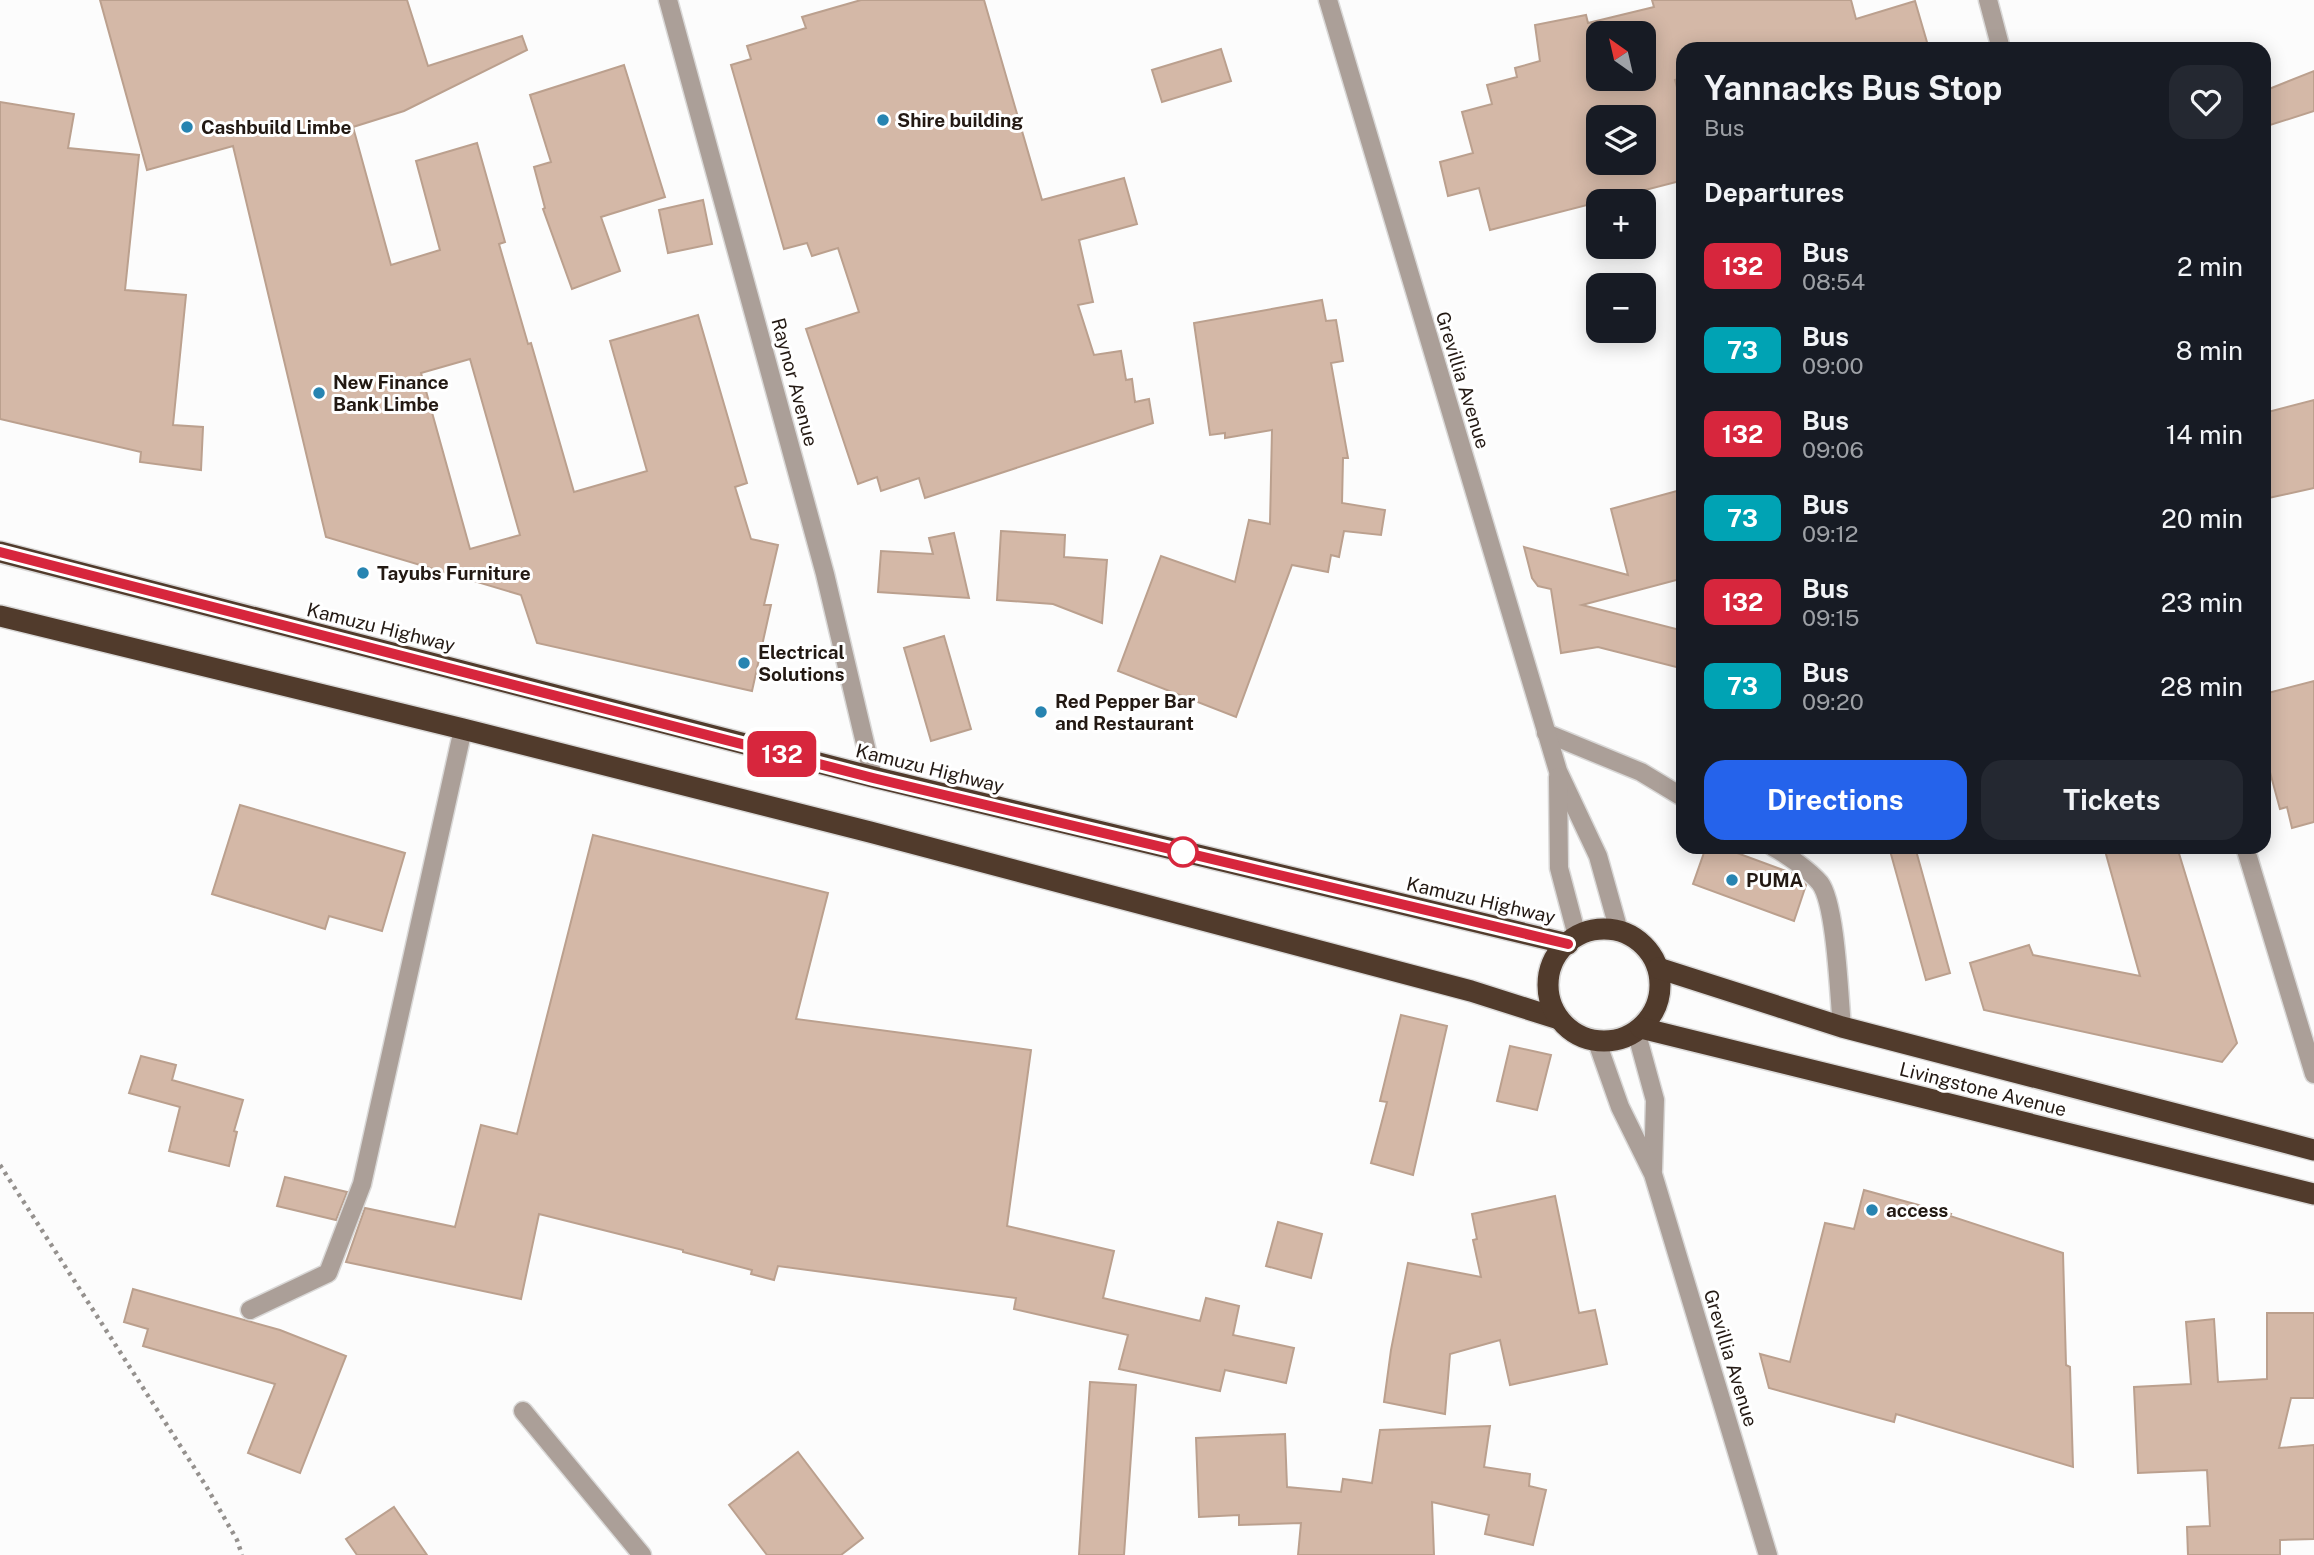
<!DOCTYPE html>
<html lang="en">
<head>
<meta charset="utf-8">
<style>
  body { margin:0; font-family:"Public Sans",sans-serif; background:#242831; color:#f1f3f6; height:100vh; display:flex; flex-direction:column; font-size:26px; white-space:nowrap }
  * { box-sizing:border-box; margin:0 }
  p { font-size:23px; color:#9ea1a6 }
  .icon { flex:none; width:38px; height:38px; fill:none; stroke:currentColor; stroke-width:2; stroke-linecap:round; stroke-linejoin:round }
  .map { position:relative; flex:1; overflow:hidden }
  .side { position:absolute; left:1676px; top:42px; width:595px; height:812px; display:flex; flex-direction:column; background:#171b24; border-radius:21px; box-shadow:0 4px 18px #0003 }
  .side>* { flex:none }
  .badge { padding:0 14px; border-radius:10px; font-size:24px; line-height:46px }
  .needle { width:46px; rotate:326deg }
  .fabs { position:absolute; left:1586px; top:21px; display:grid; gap:14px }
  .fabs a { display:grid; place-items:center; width:70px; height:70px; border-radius:14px; background:#171b24; box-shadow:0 4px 18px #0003; font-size:35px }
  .map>.badge { position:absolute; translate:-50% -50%; box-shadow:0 0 0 4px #fff }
  h2 { padding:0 28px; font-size:26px; line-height:63px }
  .round { display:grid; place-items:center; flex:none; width:74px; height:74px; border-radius:21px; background:#242831 }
  .summary { display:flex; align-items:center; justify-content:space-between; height:119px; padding:0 28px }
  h1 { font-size:33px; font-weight:700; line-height:52px }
  .primary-button { display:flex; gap:14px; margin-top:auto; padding:14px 28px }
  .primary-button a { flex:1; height:80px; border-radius:21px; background:#2563eb; color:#fff; font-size:28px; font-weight:700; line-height:80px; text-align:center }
  .primary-button a+a { background:#242831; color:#f1f3f6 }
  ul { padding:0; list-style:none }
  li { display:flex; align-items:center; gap:21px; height:84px; padding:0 28px }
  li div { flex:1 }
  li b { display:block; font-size:26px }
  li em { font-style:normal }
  li .badge { min-width:77px; font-weight:700; text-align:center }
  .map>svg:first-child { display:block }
</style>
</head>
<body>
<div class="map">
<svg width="2314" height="1555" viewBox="0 0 2314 1555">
  <rect width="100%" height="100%" fill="#fcfcfc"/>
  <!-- building -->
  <g fill="#d4b8a7" stroke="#bba08e" stroke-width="2" fill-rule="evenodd">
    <path d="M100,0h307l21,66 94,-30 5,14 -123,61 -51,16 38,138 49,-15 -24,-89 61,-18 28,99 -6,2 29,100 3,-1 43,149 73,-21 -37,-130 88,-26 49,168 -12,4 16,52 27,6 -14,60h7l-19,86 -215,-48 -16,-48 -195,-58 -93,-391 -86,24zM470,359l50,176 -50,14 -49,-176z"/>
    <polygon points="861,0 984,0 1042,200 1124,178 1137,224 1079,240 1093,302 1078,305 1094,355 1121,351 1126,380 1132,379 1135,402 1149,399 1153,423 925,498 919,478 881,491 877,477 858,484 806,329 859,312 838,248 812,256 807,243 784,249 731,65 751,59 747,46 806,28 802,17"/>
    <path d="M1652,0h199l5,19 59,-18 14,48h-245v28l-9,3 9,34v66l-194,50 -11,-42 -31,8 -8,-34 33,-9 -11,-41 30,-8 -5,-19 30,-8 -2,-9 25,-7 -5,-36 51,-10 2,8 66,-16zM1598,33h45v46h-45zM1598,117h45v46h-45z"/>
    <polygon points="1221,49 1231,81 1162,102 1152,70"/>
    <polygon points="624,65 665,197 601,217 620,271 572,289 543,209 545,208 534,167 551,162 530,95"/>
    <polygon points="2314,71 2314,111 2264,127 2264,91"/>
    <polygon points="0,102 74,114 68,148 139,155 125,290 186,295 173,425 203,427 201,470 140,462 141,452 0,419"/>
    <polygon points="703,200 712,244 668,253 659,210"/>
    <polygon points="1322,300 1326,321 1336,320 1343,361 1331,363 1348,458 1343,458 1342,503 1385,510 1381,535 1344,531 1339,557 1331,555 1328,572 1292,565 1236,717 1118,671 1161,556 1235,582 1249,520 1270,524 1272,430 1225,438 1225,433 1210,435 1194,323"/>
    <polygon points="2314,400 2314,488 2264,499 2264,413"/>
    <polygon points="1684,489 1684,578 1582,605 1684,631 1684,669 1598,647 1561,653 1551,589 1538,586 1532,578 1524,547 1628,575 1611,509"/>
    <polygon points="1001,531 1065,535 1064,557 1107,560 1102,623 1053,604 997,600"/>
    <polygon points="954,533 969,598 878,592 881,551 933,554 929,538"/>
    <polygon points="944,636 971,729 931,741 904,648"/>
    <polygon points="2314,681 2314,822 2292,828 2287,807 2280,809 2264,750 2264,694"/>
    <polygon points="240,805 405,853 382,931 329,916 325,929 212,894"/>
    <polygon points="593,835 828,893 796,1019 1031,1050 1007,1226 1114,1251 1103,1298 1200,1321 1206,1298 1239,1306 1233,1335 1294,1348 1286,1383 1225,1370 1220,1391 1119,1369 1128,1335 1014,1309 1016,1298 778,1266 774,1280 751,1274 752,1270 683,1252 683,1250 539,1214 521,1299 346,1262 365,1208 455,1227 481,1125 517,1134"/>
    <polygon points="1706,847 1721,847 1791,873 1803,882 1806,885 1794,921 1693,884"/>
    <polygon points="1889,847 1915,847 1950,973 1926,980"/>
    <polygon points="2104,847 2177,847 2237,1043 2222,1062 1984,1010 1970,963 2029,945 2033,955 2140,976"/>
    <polygon points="1401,1015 1447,1026 1413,1175 1371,1163 1387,1102 1380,1101"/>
    <polygon points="1510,1046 1551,1055 1537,1110 1497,1101"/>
    <polygon points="141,1056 176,1065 172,1080 243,1100 234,1131 237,1132 229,1166 169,1151 180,1107 129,1093"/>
    <polygon points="285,1177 347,1192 336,1220 277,1206"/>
    <polygon points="1864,1190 1951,1214 1950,1216 2063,1253 2066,1365 2070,1367 2073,1467 1896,1414 1894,1422 1769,1388 1760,1354 1790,1362 1825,1223 1854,1229"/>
    <polygon points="1555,1196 1579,1313 1595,1310 1607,1364 1510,1385 1500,1340 1450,1354 1445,1414 1384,1402 1391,1350 1408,1263 1481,1277 1473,1240 1477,1239 1472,1214"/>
    <polygon points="1278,1222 1322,1234 1311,1278 1266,1266"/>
    <polygon points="133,1289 280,1330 346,1356 300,1473 248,1453 275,1384 143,1346 148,1329 124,1322"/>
    <polygon points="2267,1313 2314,1313 2314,1398 2291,1398 2279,1448 2314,1445 2314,1539 2280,1540 2280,1555 2188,1555 2187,1527 2210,1526 2207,1470 2138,1473 2134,1387 2191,1384 2186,1322 2214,1319 2218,1382 2267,1379"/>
    <polygon points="1090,1382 1136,1385 1124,1555 1079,1555"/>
    <polygon points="1490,1426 1484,1467 1530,1474 1529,1486 1546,1490 1533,1545 1485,1534 1489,1515 1432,1502 1434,1555 1298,1555 1301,1523 1239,1525 1239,1515 1199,1517 1196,1438 1285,1434 1287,1487 1341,1492 1343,1479 1372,1483 1380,1430"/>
    <polygon points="798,1452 863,1538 841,1555 767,1555 729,1505"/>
    <polygon points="394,1507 427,1555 357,1555 346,1539"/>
  </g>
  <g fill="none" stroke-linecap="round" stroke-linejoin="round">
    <!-- lane casing -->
    <g stroke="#d9d8d7" stroke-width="21">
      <g id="lane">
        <polyline points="668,0 825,574 873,777"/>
        <polyline points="1546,733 1641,772 1684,798"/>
        <path d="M1773,847c13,7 37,24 47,36 16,21 19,113 22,144"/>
        <polyline points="250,1310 328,1273 362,1184 463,729"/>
        <polyline points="523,1411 642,1555"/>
      </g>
    </g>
    <!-- street casing -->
    <g stroke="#d9d8d7" stroke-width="21">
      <g id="street">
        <polyline points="1328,0 1558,771 1598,856 1619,931"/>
        <polyline points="1988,0 2001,49"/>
        <polyline points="1558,777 1559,868 1577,936"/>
        <polyline points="2245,847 2314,1074"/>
        <polyline points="1636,1031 1655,1100 1653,1170"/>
        <polyline points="1597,1042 1620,1107 1653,1174 1768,1555"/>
      </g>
    </g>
    <!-- highway casing -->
    <g stroke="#d9d8d7" stroke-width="24">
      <g id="highway">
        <polyline points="0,552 873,777 1568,944"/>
        <polyline points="0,616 463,729 870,832 1471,991 1559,1019"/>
        <circle cx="1604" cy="985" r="56"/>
        <polyline points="1658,968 1842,1027 2314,1150"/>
        <polyline points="1641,1028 2314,1194"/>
      </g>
    </g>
    <!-- path -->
    <polyline stroke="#95918e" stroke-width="4.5" stroke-dasharray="3.5 5" stroke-linecap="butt" points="0,1165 206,1486 237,1540 242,1555"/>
    <!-- lane -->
    <use href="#lane" stroke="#ab9f98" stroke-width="18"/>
    <!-- street -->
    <use href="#street" stroke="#ab9f98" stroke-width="18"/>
    <!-- highway -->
    <use href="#highway" stroke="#513b2c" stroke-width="21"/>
  </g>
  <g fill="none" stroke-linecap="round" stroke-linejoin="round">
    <!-- line casing -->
    <g stroke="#fff" stroke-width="16">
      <polyline id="line" points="0,552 873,778 1568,944"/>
    </g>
    <!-- line -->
    <use href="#line" stroke="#d7263d" stroke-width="10"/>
  </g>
  <!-- markers -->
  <g fill="#2784b1" stroke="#fff" stroke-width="2.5">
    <circle cx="883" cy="120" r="7"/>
    <circle cx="187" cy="127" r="7"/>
    <circle cx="319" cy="393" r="7"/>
    <circle cx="363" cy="573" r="7"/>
    <circle cx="744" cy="663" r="7"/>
    <circle cx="1041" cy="712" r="7"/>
    <circle cx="1732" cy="880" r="7"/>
    <circle cx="1872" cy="1210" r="7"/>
  </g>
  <circle fill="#fff" stroke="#d7263d" stroke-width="3.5" cx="1183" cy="852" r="14"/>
  <g text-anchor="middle" stroke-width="6" stroke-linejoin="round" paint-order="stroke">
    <!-- poi labels -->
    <g font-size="19" font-weight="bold" fill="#231913" stroke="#fff" text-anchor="start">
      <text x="897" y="127">Shire building</text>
      <text x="201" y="134">Cashbuild Limbe</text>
      <text x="333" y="389">New Finance<tspan x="333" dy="22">Bank Limbe</tspan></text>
      <text x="377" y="580">Tayubs Furniture</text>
      <text x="758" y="659">Electrical<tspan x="758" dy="22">Solutions</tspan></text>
      <text x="1055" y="708">Red Pepper Bar<tspan x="1055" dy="22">and Restaurant</tspan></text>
      <text x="1746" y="887">PUMA</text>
      <text x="1886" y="1217">access</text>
    </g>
    <!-- street labels -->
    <g font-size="19" fill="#231913" stroke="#fff">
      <text transform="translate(1463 380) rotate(73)" y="7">Grevillia Avenue</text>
      <text transform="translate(795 382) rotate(75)" y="7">Raynor Avenue</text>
      <text transform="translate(381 627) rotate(14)" y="7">Kamuzu Highway</text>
      <text transform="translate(930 768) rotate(14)" y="7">Kamuzu Highway</text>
      <text transform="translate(1481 900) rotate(13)" y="7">Kamuzu Highway</text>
      <text transform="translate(1983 1089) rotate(14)" y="7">Livingstone Avenue</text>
      <text transform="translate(1731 1358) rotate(73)" y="7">Grevillia Avenue</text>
    </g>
  </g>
</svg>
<div class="fabs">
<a><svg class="needle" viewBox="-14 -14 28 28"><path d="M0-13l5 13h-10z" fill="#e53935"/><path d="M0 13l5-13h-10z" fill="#9ea1a6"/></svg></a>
<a><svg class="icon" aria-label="layers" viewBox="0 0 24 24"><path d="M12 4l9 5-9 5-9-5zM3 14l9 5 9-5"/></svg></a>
<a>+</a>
<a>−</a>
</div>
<b class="badge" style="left:782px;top:754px;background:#d7263d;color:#fff">132</b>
<section class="side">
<div class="summary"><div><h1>Yannacks Bus Stop</h1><p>Bus</p></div><a class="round"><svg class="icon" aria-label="heart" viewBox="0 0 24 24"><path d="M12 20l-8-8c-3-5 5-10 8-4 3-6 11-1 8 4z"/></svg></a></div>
<h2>Departures</h2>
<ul>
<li><span class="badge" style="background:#d7263d;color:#fff">132</span><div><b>Bus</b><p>08:54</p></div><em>2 min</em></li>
<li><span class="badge" style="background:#00a3b4;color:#fff">73</span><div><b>Bus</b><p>09:00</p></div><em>8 min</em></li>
<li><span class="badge" style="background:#d7263d;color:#fff">132</span><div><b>Bus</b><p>09:06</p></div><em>14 min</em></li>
<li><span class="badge" style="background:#00a3b4;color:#fff">73</span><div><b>Bus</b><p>09:12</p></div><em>20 min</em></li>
<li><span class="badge" style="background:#d7263d;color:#fff">132</span><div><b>Bus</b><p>09:15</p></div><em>23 min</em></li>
<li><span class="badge" style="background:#00a3b4;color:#fff">73</span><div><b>Bus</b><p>09:20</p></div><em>28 min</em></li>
</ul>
<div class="primary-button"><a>Directions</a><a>Tickets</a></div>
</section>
</div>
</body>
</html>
